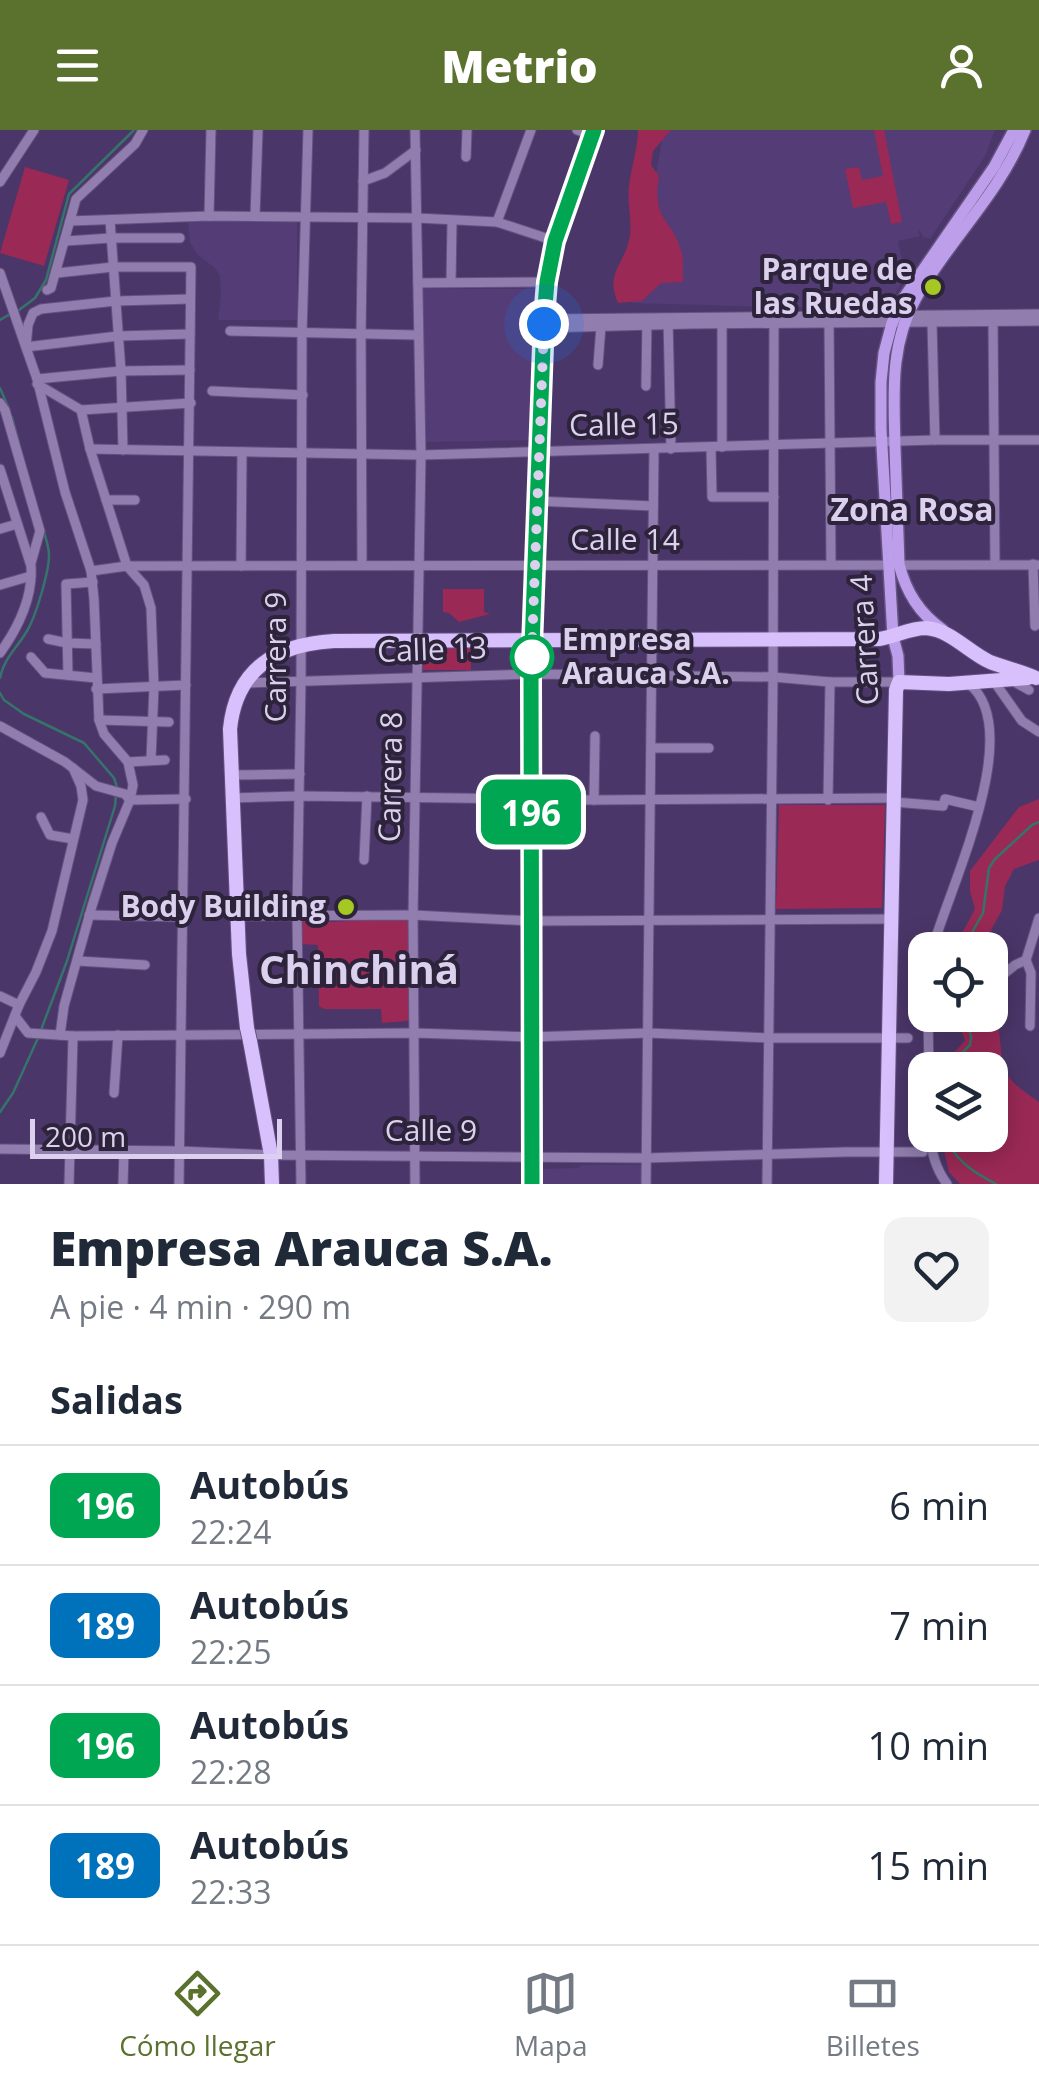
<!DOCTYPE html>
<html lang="es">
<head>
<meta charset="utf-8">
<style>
  body { margin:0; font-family:"Open Sans",sans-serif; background:#f2f2f3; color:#1f2937; height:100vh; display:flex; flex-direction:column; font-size:38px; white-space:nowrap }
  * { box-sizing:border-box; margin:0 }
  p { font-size:32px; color:#747a83 }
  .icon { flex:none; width:55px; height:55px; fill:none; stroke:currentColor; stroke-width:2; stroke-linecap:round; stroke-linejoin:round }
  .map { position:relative; height:1054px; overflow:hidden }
  .side { display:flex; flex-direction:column; background:#fff; flex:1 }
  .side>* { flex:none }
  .badge { padding:0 20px; border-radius:15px; font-size:35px; line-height:65px }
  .buttons { position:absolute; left:908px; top:802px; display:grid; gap:20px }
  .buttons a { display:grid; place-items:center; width:100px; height:100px; border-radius:20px; background:#fff; box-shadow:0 5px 25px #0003; font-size:50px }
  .scale { position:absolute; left:30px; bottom:25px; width:252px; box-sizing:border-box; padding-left:10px; border:5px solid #dbd0ee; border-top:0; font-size:28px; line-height:35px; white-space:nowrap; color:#dbd0ee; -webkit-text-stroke:8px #2d243b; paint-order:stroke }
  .you { position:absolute; width:50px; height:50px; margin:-25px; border:8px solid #fff; border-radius:50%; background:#1a73e8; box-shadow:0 0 0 15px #1a73e833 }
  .map>.badge { position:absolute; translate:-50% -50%; box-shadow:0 0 0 5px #fff }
  h2 { padding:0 50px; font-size:38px; line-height:90px }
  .round { display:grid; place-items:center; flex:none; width:105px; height:105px; border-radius:20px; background:#f2f2f3 }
  .head { display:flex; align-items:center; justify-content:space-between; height:170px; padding:0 50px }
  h1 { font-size:48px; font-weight:800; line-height:75px }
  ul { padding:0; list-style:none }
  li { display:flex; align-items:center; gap:30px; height:120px; padding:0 50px; border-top:2px solid #e0e1e3 }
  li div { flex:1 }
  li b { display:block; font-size:38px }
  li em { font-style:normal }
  li .badge { min-width:110px; font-weight:700; text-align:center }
  header { display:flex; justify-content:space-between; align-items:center; height:130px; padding:0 50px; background:#5b712e; color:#fff; font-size:45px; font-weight:800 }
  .menu { display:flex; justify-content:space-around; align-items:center; height:140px; border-top:2px solid #e0e1e3; background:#fff; font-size:28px; color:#747a83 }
  .menu a { display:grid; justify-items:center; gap:5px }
  .menu .active { color:#5b712e }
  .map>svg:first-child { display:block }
</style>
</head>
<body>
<header><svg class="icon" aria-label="menu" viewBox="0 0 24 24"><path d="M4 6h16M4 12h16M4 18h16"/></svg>Metrio<svg class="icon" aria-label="person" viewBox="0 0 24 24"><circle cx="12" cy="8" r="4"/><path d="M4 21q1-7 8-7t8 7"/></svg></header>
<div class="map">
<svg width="1039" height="1054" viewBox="0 0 1039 1054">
  <rect width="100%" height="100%" fill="#4b3669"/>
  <!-- built -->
  <g fill="#543c76">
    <polygon points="664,0 995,0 985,26 930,109 923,107 920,100 918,102 920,106 898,111 904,138 910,137 886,180 632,173"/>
    <polygon points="297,89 297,190 218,190 221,165 220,146 215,138 199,126 190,113 188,91"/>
    <polygon points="423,159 537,159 531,310 425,312"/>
    <polygon points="580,1035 641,1035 641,1054 539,1054 539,1039 579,1038"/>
  </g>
  <!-- green -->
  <g fill="#9a2955">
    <path d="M638,0h33l-18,21 -2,14 8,11c-7,46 11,39 22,74 3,9 1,22 2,32l-22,1 -19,18 -24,2c-14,-31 8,-39 12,-68 2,-16 -3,-32 -1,-49 2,-19 9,-37 9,-56z"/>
    <polygon points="874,0 884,0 902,92 891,94 886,72 853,78 845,39 859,37 862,50 883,46"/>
    <polygon points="25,37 69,50 44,136 0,123"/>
    <polygon points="443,459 484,459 484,482 490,484 459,492 449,483 443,482"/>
    <rect x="423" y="518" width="48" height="22"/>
    <polygon points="1039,669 1039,730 1014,739 1005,756 1002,780 980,820 953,820 975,779 970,761 970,741 1019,677"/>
    <polygon points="779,675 885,675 882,778 776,779"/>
    <polygon points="351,786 407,788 409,791 410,888 407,891 382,893 381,879 324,879 319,876 318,815 301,814 301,792 304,788 328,787 330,792 347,791"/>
    <path d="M990,880c15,21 7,47 17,64 7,12 21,20 32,28v82h-79l-11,-12 -8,-35 2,-2h47v-65h-51c3,-9 19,-19 26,-30l-10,-25h35z"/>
  </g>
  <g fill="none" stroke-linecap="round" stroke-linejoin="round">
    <!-- stream -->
    <g stroke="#35746a" stroke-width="2.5">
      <polyline points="19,180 35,168 46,150 69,64 134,0"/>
      <polyline points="0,190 12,183"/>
      <polyline points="0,258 9,279"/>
      <polyline points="12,287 19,313"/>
      <path d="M0,548c4,-20 17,-30 27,-47 9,-15 22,-59 22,-76 0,-7 -3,-16 -5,-23"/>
      <polyline points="0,563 4,570 24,584 84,613 114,648 117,657"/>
      <polyline points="962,820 983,783 989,738 995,729 1032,695 1039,692"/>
      <polyline points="41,900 67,831 115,676 116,665"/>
      <polyline points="945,940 970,915 971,907 966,885"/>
      <polyline points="0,982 13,963 38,908"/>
      <path d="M950,1005l-2,8c12,21 27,30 48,41"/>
    </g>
    <!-- street casing -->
    <g stroke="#655281" stroke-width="11">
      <g id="street">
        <polyline points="577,0 592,5"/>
        <polyline points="466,27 467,0"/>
        <polyline points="363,51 385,43 416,20"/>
        <polyline points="0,52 34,0"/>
        <polyline points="209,86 211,0"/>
        <polyline points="255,86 258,0"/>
        <polyline points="110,90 121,241 123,320"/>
        <polyline points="70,91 209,86 417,88 497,92 555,111"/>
        <polyline points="497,92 531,0"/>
        <polyline points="66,111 111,108 180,108"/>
        <polyline points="0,143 37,249 65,362 91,441 94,469 99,590 104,604 128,632 133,655 130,670 112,713 92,776 64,876 60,905"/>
        <polyline points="57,143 113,137 191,137 179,1054"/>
        <polyline points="451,152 452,92"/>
        <polyline points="418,153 547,152"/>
        <polyline points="47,160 51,158 76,69 135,14 143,0"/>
        <polyline points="544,189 1039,184"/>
        <polyline points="668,189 671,319"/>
        <polyline points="993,192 995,434"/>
        <polyline points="829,193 831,434"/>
        <polyline points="932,193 935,310"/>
        <polyline points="544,198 690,194 1039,191"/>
        <polyline points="230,201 417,205"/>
        <polyline points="190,204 118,206 26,217 28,195 33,183 41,179 116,171 190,169"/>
        <polyline points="598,235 601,196"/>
        <polyline points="37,249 121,241 190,240"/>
        <polyline points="37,254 81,280 90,319 127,436 144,455 151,478 154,557 151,629"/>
        <polyline points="646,256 647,189"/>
        <polyline points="212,261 303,265"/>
        <polyline points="0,273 5,280 40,401 31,433"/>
        <polyline points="81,280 191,273"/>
        <polyline points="722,317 722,189"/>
        <polyline points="711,318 712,367 774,367"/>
        <polyline points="90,319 421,325 935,310 1039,310"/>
        <path d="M0,339l31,97c2,32 -13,62 -31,87"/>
        <polyline points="106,370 135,370"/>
        <polyline points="536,371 653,376"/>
        <polyline points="0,399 17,394"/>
        <polyline points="1033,434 1035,496"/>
        <polyline points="362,435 361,204 364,0"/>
        <polyline points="241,436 242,322"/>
        <polyline points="91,441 127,436 1039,435"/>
        <polyline points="0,455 31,446"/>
        <polyline points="48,509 67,513 96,514"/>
        <polyline points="31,527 45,543 96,548"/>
        <polyline points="68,545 66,454 93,452"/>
        <polyline points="993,550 1022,591 1039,602"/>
        <polyline points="1011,550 1029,560"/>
        <polyline points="245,553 531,544 773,547 830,552 899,552"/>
        <polyline points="96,559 186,555"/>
        <polyline points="99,590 169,592"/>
        <polyline points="0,596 65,632 96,656 125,664 130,670 186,669"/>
        <polyline points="652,618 709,618"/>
        <polyline points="128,632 165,630"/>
        <polyline points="231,645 300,644"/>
        <polyline points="232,668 300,666 594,670 894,668"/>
        <polyline points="594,670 595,606"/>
        <polyline points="828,670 830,552"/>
        <polyline points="894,672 943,676 945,669 979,677"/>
        <polyline points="41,687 50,705 73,709"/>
        <polyline points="364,730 367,666"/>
        <polyline points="89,785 183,787"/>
        <polyline points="237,786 413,785 531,791 890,789"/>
        <path d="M932,820c16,-59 95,-220 37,-266"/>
        <polyline points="78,831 145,835"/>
        <polyline points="1005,843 1015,835 1026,830"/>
        <polyline points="0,866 19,875"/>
        <polyline points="928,885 929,940"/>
        <polyline points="15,886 28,903 73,906 415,903 531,907 648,903 768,908 908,908"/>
        <polyline points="1030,896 1031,843 1026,830 1039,788"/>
        <polyline points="0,923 19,875 36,842 52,801 83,670 81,656 73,638"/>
        <polyline points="114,963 118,905"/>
        <path d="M931,1005c0,19 5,34 16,49"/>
        <polyline points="0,1019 179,1021 271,1025 646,1028 845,1022 923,1022"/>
        <polyline points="69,1054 73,906"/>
        <polyline points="123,1054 124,1020"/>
        <polyline points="301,1054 297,785 301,551 302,203 308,0"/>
        <polyline points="415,1054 413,785 421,325 415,0"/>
        <polyline points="532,1054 531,544 544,189 547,152 555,111 594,0"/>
        <polyline points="646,1054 654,319"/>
        <polyline points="767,1054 773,547 774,186"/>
      </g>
    </g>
    <!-- secondary casing -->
    <g stroke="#655281" stroke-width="14">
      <g id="secondary">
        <path d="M943,500c-24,-17 -37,-38 -44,-66 -1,-39 -3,-77 -4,-116 -1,-52 -6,-102 21,-150 34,-59 84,-105 109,-168"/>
        <polyline points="899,552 898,526 893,507 881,299 881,252 884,223 892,193 905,166 994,37 1014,0"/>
      </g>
    </g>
    <!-- primary casing -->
    <g stroke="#655281" stroke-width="16">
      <g id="primary">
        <path d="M247,898l-8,-74 -9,-225c6,-61 48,-85 104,-88l545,-2c15,-2 31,-11 47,-11 25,2 42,24 64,34 15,6 31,9 46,16"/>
        <polyline points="250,911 271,1025 272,1054"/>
        <polyline points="886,1054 896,560 899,552 949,554 1028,548"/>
      </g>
    </g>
    <!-- street -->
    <use href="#street" stroke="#917eaf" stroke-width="9"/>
    <!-- secondary -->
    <use href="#secondary" stroke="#bc9eeb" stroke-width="11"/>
    <!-- primary -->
    <use href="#primary" stroke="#d7c0fc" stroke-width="14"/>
    <!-- primary-bridge casing -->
    <g stroke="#655281" stroke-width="16" stroke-linecap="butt">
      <polyline id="primary-bridge" points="247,898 250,911"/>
    </g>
    <!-- primary-bridge -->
    <use href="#primary-bridge" stroke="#d7c0fc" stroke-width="14"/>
  </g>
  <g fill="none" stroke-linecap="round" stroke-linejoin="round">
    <!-- line casing -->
    <g stroke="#fff" stroke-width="22">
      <polyline id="line" points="532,1054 531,544 544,188 547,152 555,111 594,0"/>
    </g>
    <!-- line -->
    <use href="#line" stroke="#00a651" stroke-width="15"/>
    <!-- walk -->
    <polyline stroke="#dbd0ee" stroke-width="10" stroke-dasharray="0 18" points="532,527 531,544 544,194"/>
  </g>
  <!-- markers -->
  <g fill="#a5c822" stroke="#2d243b" stroke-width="4">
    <circle cx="933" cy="157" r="10"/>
    <circle cx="346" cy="777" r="10"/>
  </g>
  <circle fill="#fff" stroke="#00a651" stroke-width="5" cx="532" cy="527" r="20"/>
  <g text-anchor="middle" stroke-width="8" stroke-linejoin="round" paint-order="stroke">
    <!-- poi labels -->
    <g font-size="30" font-weight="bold" fill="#dbd0ee" stroke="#2d243b" text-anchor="end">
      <text x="913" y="150">Parque de<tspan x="913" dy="34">las Ruedas</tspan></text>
      <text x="326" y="787">Body Building</text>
    </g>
    <!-- street labels -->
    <g font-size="30" fill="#dbd0ee" stroke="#2d243b">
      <text transform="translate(624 295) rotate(-1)" y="10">Calle 15</text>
      <text x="625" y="420">Calle 14</text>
      <text transform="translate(865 510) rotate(-93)" y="10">Carrera 4</text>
      <text transform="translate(432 520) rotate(-2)" y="10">Calle 13</text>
      <text transform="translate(276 527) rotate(-90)" y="10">Carrera 9</text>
      <text transform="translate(391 647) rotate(-89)" y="10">Carrera 8</text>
      <text x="431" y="1011">Calle 9</text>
    </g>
    <!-- stop labels -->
    <g font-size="30" font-weight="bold" fill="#dbd0ee" stroke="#2d243b" text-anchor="start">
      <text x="562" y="520">Empresa<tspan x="562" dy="34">Arauca S.A.</tspan></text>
    </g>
    <!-- neighbourhood labels -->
    <g font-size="32" font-weight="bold" fill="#dbd0ee" stroke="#2d243b">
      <text x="912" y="391">Zona Rosa</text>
    </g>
    <!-- district labels -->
    <g font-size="40" font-weight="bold" fill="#dbd0ee" stroke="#2d243b">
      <text x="359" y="854">Chinchiná</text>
    </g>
  </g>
</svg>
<div class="buttons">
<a><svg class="icon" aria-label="locate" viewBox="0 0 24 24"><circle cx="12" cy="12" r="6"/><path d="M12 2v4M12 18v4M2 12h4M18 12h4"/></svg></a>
<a><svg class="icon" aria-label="layers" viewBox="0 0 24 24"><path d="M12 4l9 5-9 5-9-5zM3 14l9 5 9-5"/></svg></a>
</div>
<div class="scale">200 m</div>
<div class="you" style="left:544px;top:194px"></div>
<b class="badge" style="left:531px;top:682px;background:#00a651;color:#fff">196</b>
</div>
<section class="side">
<div class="head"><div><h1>Empresa Arauca S.A.</h1><p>A pie · 4 min · 290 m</p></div><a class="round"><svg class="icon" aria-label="heart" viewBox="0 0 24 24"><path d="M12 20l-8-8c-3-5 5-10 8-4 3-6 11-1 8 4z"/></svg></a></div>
<h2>Salidas</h2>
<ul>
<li><span class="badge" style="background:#00a651;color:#fff">196</span><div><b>Autobús</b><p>22:24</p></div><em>6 min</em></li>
<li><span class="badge" style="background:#0072bc;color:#fff">189</span><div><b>Autobús</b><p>22:25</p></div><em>7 min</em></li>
<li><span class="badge" style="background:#00a651;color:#fff">196</span><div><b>Autobús</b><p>22:28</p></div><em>10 min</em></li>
<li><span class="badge" style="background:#0072bc;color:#fff">189</span><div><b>Autobús</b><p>22:33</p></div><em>15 min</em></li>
</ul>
</section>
<nav class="menu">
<a class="active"><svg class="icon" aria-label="directions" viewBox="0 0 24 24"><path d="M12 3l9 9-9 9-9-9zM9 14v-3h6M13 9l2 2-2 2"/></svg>Cómo llegar</a>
<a><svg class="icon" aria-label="map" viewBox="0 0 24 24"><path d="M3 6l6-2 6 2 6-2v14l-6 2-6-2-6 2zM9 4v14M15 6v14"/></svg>Mapa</a>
<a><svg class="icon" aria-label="tickets" viewBox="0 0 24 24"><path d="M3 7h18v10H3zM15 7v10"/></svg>Billetes</a>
</nav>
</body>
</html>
